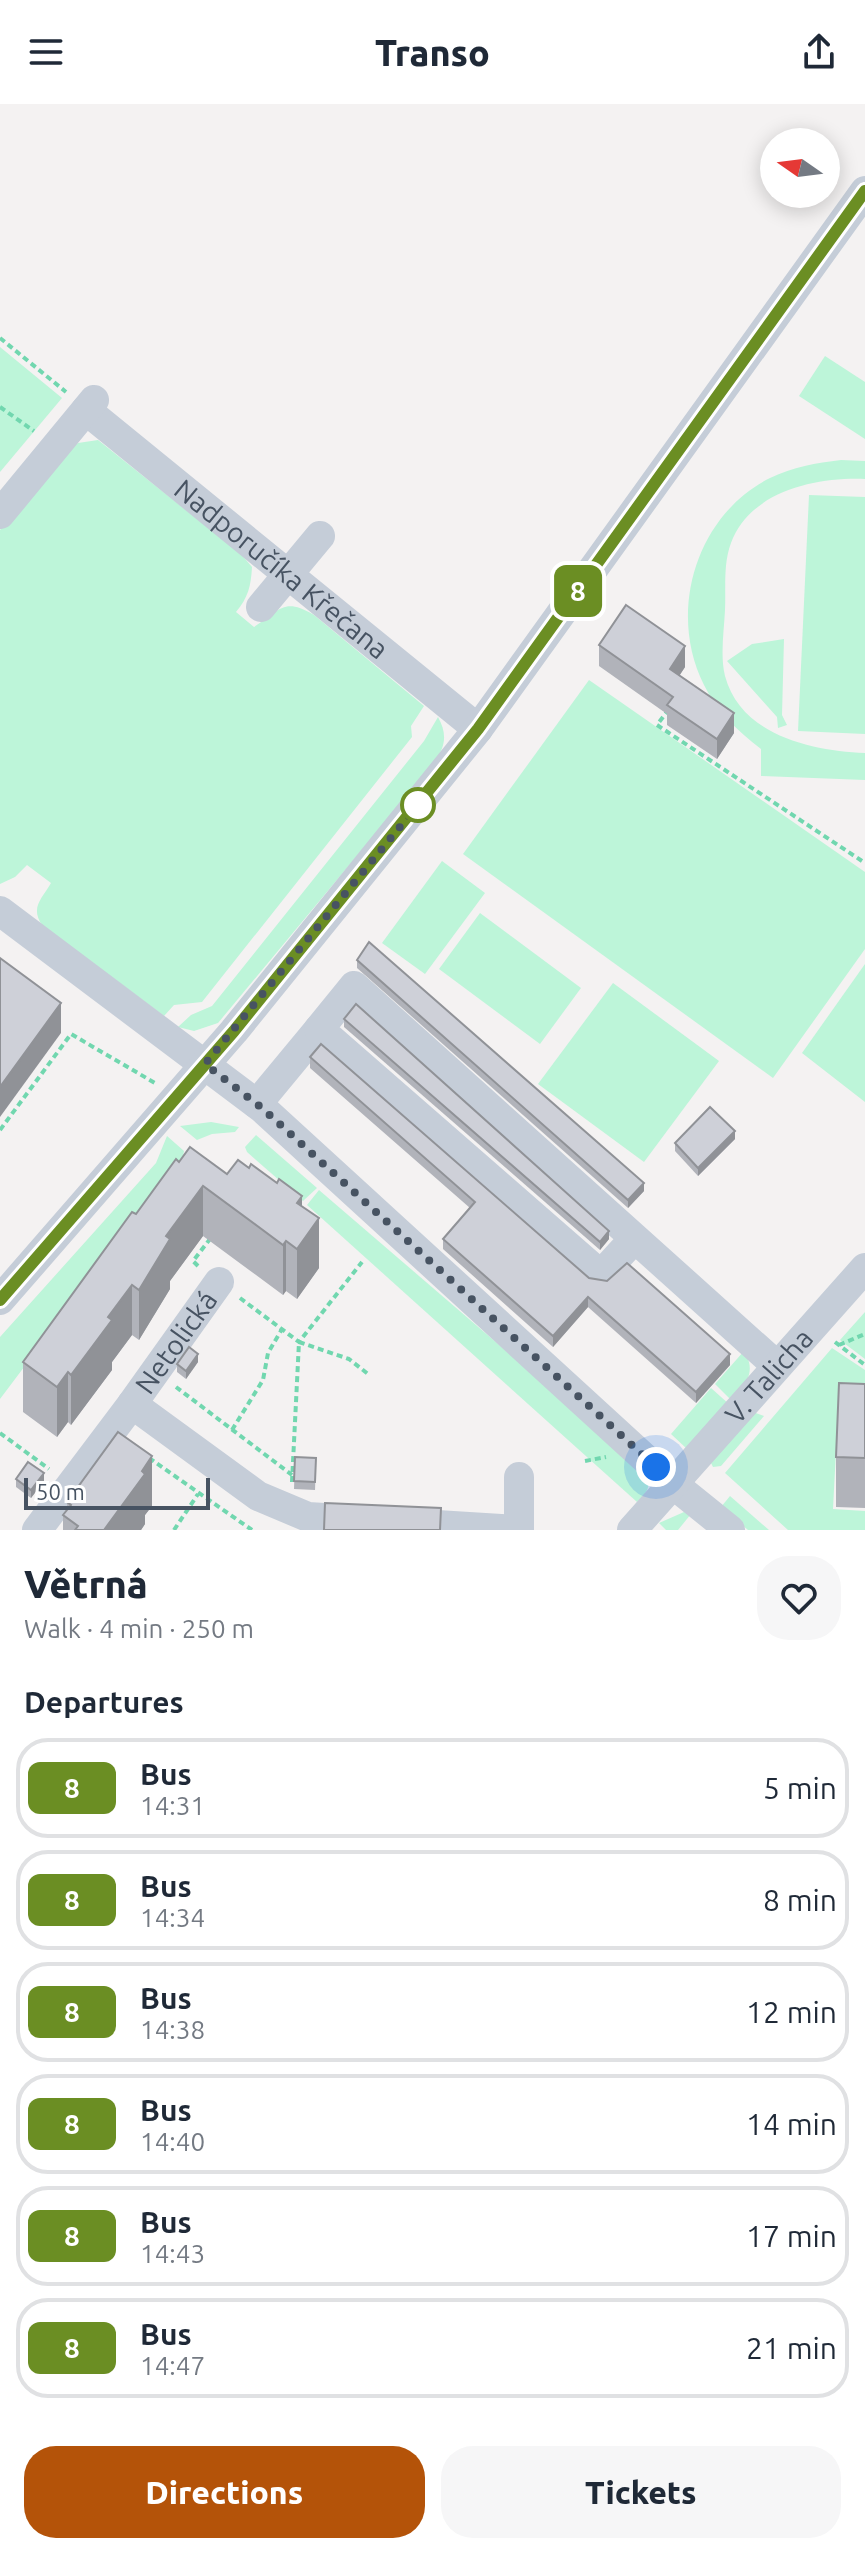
<!DOCTYPE html>
<html lang="en">
<head>
<meta charset="utf-8">
<style>
  body { margin:0; font-family:Ubuntu,sans-serif; background:#f6f6f7; color:#1f2937; height:100vh; display:flex; flex-direction:column; font-size:30px; white-space:nowrap }
  * { box-sizing:border-box; margin:0 }
  p { font-size:26px; color:#747a83 }
  .icon { flex:none; width:44px; height:44px; fill:none; stroke:currentColor; stroke-width:2; stroke-linecap:round; stroke-linejoin:round }
  .map { position:relative; height:1426px; overflow:hidden }
  .side { display:flex; flex-direction:column; background:#fff; flex:1 }
  .side>* { flex:none }
  .badge { padding:0 16px; border-radius:12px; font-size:28px; line-height:52px }
  .needle { width:52px; rotate:284deg }
  .tools { position:absolute; left:760px; top:24px; display:grid; gap:16px }
  .tools a { display:grid; place-items:center; width:80px; height:80px; border-radius:50%; background:#fff; box-shadow:0 4px 20px #0003; font-size:40px }
  .scale { position:absolute; left:24px; bottom:20px; width:186px; box-sizing:border-box; padding-left:8px; border:4px solid #475362; border-top:0; font-size:22px; line-height:28px; white-space:nowrap; color:#475362; -webkit-text-stroke:6px #fff; paint-order:stroke }
  .you { position:absolute; width:40px; height:40px; margin:-20px; border:6px solid #fff; border-radius:50%; background:#1a73e8; box-shadow:0 0 0 12px #1a73e833 }
  .map>.badge { position:absolute; translate:-50% -50%; box-shadow:0 0 0 4px #fff }
  h2 { padding:0 24px; font-size:30px; line-height:72px }
  .round { display:grid; place-items:center; flex:none; width:84px; height:84px; border-radius:32px; background:#f6f6f7 }
  .overview { display:flex; align-items:center; justify-content:space-between; height:136px; padding:0 24px }
  h1 { font-size:38px; font-weight:800; line-height:60px }
  .action { display:flex; gap:16px; margin-top:auto; padding:16px 24px }
  .action a { flex:1; height:92px; border-radius:32px; background:#b45309; color:#fff; font-size:32px; font-weight:800; line-height:92px; text-align:center }
  .action a+a { background:#f6f6f7; color:#1f2937 }
  ul { padding:0; list-style:none }
  li { display:flex; align-items:center; gap:24px; height:100px; margin:0 16px 12px; padding:0 8px; border:4px solid #e0e1e3; border-radius:32px }
  li div { flex:1 }
  li b { display:block; font-size:30px }
  li em { font-style:normal }
  li .badge { min-width:88px; font-weight:700; text-align:center }
  header { display:flex; justify-content:space-between; align-items:center; height:104px; padding:0 24px; background:#fff; font-size:36px; font-weight:800 }
  .map>svg:first-child { display:block }
</style>
</head>
<body>
<header><svg class="icon" aria-label="menu" viewBox="0 0 24 24"><path d="M4 6h16M4 12h16M4 18h16"/></svg>Transo<svg class="icon" aria-label="share" viewBox="0 0 24 24"><path d="M12 15V3M7 8l5-5 5 5M5 13v7h14v-7"/></svg></header>
<div class="map">
<svg width="865" height="1426" viewBox="0 0 865 1426">
  <rect width="100%" height="100%" fill="#f4f2f2"/>
  <!-- green -->
  <g fill="#bdf5d9">
    <polygon points="0,243 62,294 0,368"/>
    <polygon points="825,252 865,278 865,335 799,292"/>
    <path d="M98,336l143,114 11,13c-1,19 -4,31 -16,45l18,15c27,-17 29,-30 60,-12l110,91 -13,20 1,11 -210,265 -28,3 -10,11 -122,-91c-12,-18 0,-26 9,-42l-24,-18 -12,12 -15,7v-354l66,-78 12,-9z"/>
    <path d="M841,356l24,1v18c-49,-2 -115,12 -134,64 -8,21 -5,45 -6,67 -1,21 -5,46 0,66 16,60 88,75 140,77v27l-104,-4v-27c-23,-18 -44,-37 -57,-64 -37,-73 -8,-170 66,-207 23,-11 46,-15 71,-18z"/>
    <polygon points="809,391 865,393 865,630 798,627"/>
    <polygon points="784,535 782,611 787,621 778,624 777,613 727,557 752,540"/>
    <polygon points="589,576 865,768 865,845 773,974 463,750"/>
    <path d="M438,613c10,18 7,30 -4,46l-216,260 -24,8 -16,-4 13,-12 21,-9 212,-265z"/>
    <polygon points="442,757 485,789 425,870 382,839"/>
    <polygon points="480,809 581,884 540,940 439,865"/>
    <polygon points="865,860 865,998 802,949"/>
    <polygon points="613,879 719,957 644,1058 538,980"/>
    <polygon points="211,1018 239,1023 235,1028 212,1030 197,1036 180,1022"/>
    <polygon points="256,1031 317,1084 303,1097 247,1048 245,1043"/>
    <polygon points="167,1032 184,1047 183,1052 0,1295 0,1233 156,1059"/>
    <path d="M319,1086l328,282c4,14 1,20 -10,30l-330,-297z"/>
    <polygon points="865,1208 865,1255 840,1236"/>
    <polygon points="832,1244 865,1266 865,1328 837,1327 833,1405 865,1407 865,1426 788,1426 725,1369"/>
    <path d="M744,1247c13,21 2,33 -12,50l-17,-17z"/>
    <polygon points="711,1284 730,1301 686,1344 671,1330"/>
    <polygon points="753,1308 764,1312 721,1362 713,1363 711,1359"/>
    <polygon points="730,1392 769,1426 748,1426 721,1403"/>
    <polygon points="684,1408 691,1410 678,1426 666,1426 659,1419"/>
  </g>
  <g fill="none" stroke-linecap="round" stroke-linejoin="round">
    <!-- path -->
    <g stroke="#71d7af" stroke-width="4" stroke-dasharray="6 4" stroke-linecap="butt">
      <polyline points="0,234 66,288"/>
      <polyline points="0,303 34,327"/>
      <polyline points="669,605 657,621 865,759"/>
      <polyline points="0,1026 71,930 155,979"/>
      <polyline points="198,1162 193,1157 210,1135"/>
      <polyline points="240,1194 299,1238 362,1158"/>
      <polyline points="835,1238 865,1261"/>
      <polyline points="839,1241 865,1230"/>
      <polyline points="176,1283 292,1371"/>
      <polyline points="232,1326 263,1276 268,1249 282,1225"/>
      <polyline points="0,1329 49,1365"/>
      <polyline points="149,1354 252,1426"/>
      <polyline points="585,1357 606,1353"/>
      <polyline points="292,1378 299,1238 349,1255 368,1270"/>
      <polyline points="174,1426 198,1390"/>
    </g>
    <!-- minor -->
    <g stroke="#c5cdd8" stroke-width="30">
      <path id="s1" d="M86,306l392,319"/>
      <polyline points="0,410 94,296"/>
      <polyline points="261,503 320,432"/>
      <polyline points="0,807 262,1004 673,1380 730,1426"/>
      <polyline points="257,1000 319,925"/>
      <polyline points="634,1135 601,1171 319,925 354,882 777,1262"/>
      <polyline points="0,1196 234,927 478,625 865,87"/>
      <path id="s2" d="M132,1300l87,-122"/>
      <polyline points="37,1426 132,1300 258,1392 308,1413 516,1426"/>
      <polyline points="519,1426 519,1373"/>
      <path id="s3" d="M632,1426l233,-262"/>
    </g>
  </g>
  <!-- wall -->
  <g fill="#b1b3ba">
    <polygon points="599,541 685,563 679,572 734,629 717,655 667,621 667,610 599,562"/>
    <polygon points="357,856 644,1087 628,1104 357,864"/>
    <polygon points="344,915 609,1135 600,1146 344,923"/>
    <polygon points="310,953 589,1174 730,1261 696,1299 588,1203 553,1243 443,1145 443,1135 470,1104 310,964"/>
    <polygon points="735,1035 698,1072 675,1047 675,1039"/>
    <polygon points="179,1058 227,1070 302,1103 319,1164 297,1195 286,1187 283,1191 203,1132 170,1177 170,1185 139,1236 132,1231 112,1258 112,1266 71,1321 68,1318 57,1333 23,1308 23,1258 136,1110"/>
    <polygon points="198,1258 186,1275 177,1268 177,1260"/>
    <polygon points="865,1280 865,1404 836,1403 836,1353"/>
    <polygon points="295,1353 316,1354 315,1386 294,1385"/>
    <polygon points="16,1375 44,1377 31,1394 16,1383"/>
    <polygon points="67,1398 152,1402 145,1411 145,1420 141,1426 63,1426 63,1411 67,1405"/>
  </g>
  <!-- shaded-wall -->
  <g fill="#909297">
    <polygon points="685,542 685,563 670,586 670,565"/>
    <polygon points="734,609 734,629 717,655 717,635"/>
    <polygon points="61,899 61,929 0,1013 0,983"/>
    <polygon points="735,1027 735,1035 698,1072 698,1064"/>
    <polygon points="644,1079 644,1087 628,1104 628,1096"/>
    <polygon points="203,1082 203,1132 170,1177 170,1185 139,1236 139,1186 166,1132"/>
    <polygon points="302,1092 302,1137 319,1114 319,1164 297,1195 297,1099"/>
    <polygon points="609,1127 609,1135 600,1146 600,1138"/>
    <polygon points="286,1137 286,1187 283,1191 283,1141"/>
    <polygon points="132,1181 132,1231 112,1258 112,1266 71,1321 71,1271 108,1213"/>
    <polygon points="588,1193 588,1203 553,1243 553,1232"/>
    <polygon points="198,1250 198,1258 186,1275 186,1267"/>
    <polygon points="730,1250 730,1261 696,1299 696,1288"/>
    <polygon points="68,1268 68,1318 57,1333 57,1283"/>
    <polygon points="152,1352 152,1402 145,1411 145,1420 141,1426 104,1426 142,1367"/>
    <polygon points="44,1369 44,1377 31,1394 31,1386"/>
  </g>
  <!-- building -->
  <g fill="#ced0d8" stroke="#909297" stroke-width="2">
    <polygon points="626,501 685,542 670,565 734,609 717,635 667,601 673,593 599,541"/>
    <polygon points="369,838 644,1079 628,1096 357,856"/>
    <polygon points="0,854 61,899 0,983"/>
    <polygon points="356,900 609,1127 600,1138 344,915"/>
    <polygon points="321,940 589,1174 607,1177 627,1159 730,1250 696,1288 588,1193 553,1232 443,1135 475,1098 310,953"/>
    <polygon points="710,1003 735,1027 698,1064 675,1039"/>
    <polygon points="190,1043 227,1070 238,1056 249,1064 251,1060 277,1079 279,1075 302,1092 297,1099 319,1114 297,1145 286,1137 283,1141 203,1082 166,1132 170,1135 139,1186 132,1181 108,1213 112,1216 71,1271 68,1268 57,1283 23,1258 132,1108 136,1110 176,1055 179,1058"/>
    <polygon points="189,1243 198,1250 186,1267 177,1260"/>
    <polygon points="839,1279 865,1280 865,1354 836,1353"/>
    <polygon points="118,1328 152,1352 142,1367 145,1370 104,1426 75,1426 78,1422 63,1411 71,1401 67,1398"/>
    <polygon points="295,1353 316,1354 315,1378 294,1377"/>
    <polygon points="28,1358 44,1369 31,1386 16,1375"/>
    <polygon points="325,1399 441,1404 440,1426 324,1426"/>
  </g>
  <g fill="none" stroke-linecap="round" stroke-linejoin="round">
    <!-- line casing -->
    <g stroke="#fff" stroke-width="18">
      <polyline id="line" points="0,1196 234,927 478,625 865,87"/>
    </g>
    <!-- line -->
    <use href="#line" stroke="#6b8e23" stroke-width="12"/>
    <!-- walk -->
    <polyline stroke="#475362" stroke-width="8" stroke-dasharray="0 14.4" points="418,701 205,960 262,1004 656,1363"/>
  </g>
  <!-- markers -->
  <circle fill="#fff" stroke="#6b8e23" stroke-width="4" cx="418" cy="701" r="16"/>
  <g text-anchor="middle" stroke-width="6" stroke-linejoin="round" paint-order="stroke">
    <!-- street labels -->
    <g font-size="28" fill="#475362" stroke="#fff">
      <text dy="10" stroke="none"><textPath href="#s1" startOffset="252">Nadporučíka Křečana</textPath></text>
      <text dy="10" stroke="none"><textPath href="#s2" startOffset="76">Netolická</textPath></text>
      <text dy="10" stroke="none"><textPath href="#s3" startOffset="206">V. Talicha</textPath></text>
    </g>
  </g>
</svg>
<div class="tools">
<a><svg class="needle" viewBox="-14 -14 28 28"><path d="M0-13l5 13h-10z" fill="#e53935"/><path d="M0 13l5-13h-10z" fill="#747a83"/></svg></a>
</div>
<div class="scale">50 m</div>
<div class="you" style="left:656px;top:1363px"></div>
<b class="badge" style="left:578px;top:487px;background:#6b8e23;color:#fff">8</b>
</div>
<section class="side">
<div class="overview"><div><h1>Větrná</h1><p>Walk · 4 min · 250 m</p></div><a class="round"><svg class="icon" aria-label="heart" viewBox="0 0 24 24"><path d="M12 20l-8-8c-3-5 5-10 8-4 3-6 11-1 8 4z"/></svg></a></div>
<h2>Departures</h2>
<ul>
<li><span class="badge" style="background:#6b8e23;color:#fff">8</span><div><b>Bus</b><p>14:31</p></div><em>5 min</em></li>
<li><span class="badge" style="background:#6b8e23;color:#fff">8</span><div><b>Bus</b><p>14:34</p></div><em>8 min</em></li>
<li><span class="badge" style="background:#6b8e23;color:#fff">8</span><div><b>Bus</b><p>14:38</p></div><em>12 min</em></li>
<li><span class="badge" style="background:#6b8e23;color:#fff">8</span><div><b>Bus</b><p>14:40</p></div><em>14 min</em></li>
<li><span class="badge" style="background:#6b8e23;color:#fff">8</span><div><b>Bus</b><p>14:43</p></div><em>17 min</em></li>
<li><span class="badge" style="background:#6b8e23;color:#fff">8</span><div><b>Bus</b><p>14:47</p></div><em>21 min</em></li>
</ul>
<div class="action"><a>Directions</a><a>Tickets</a></div>
</section>
</body>
</html>
